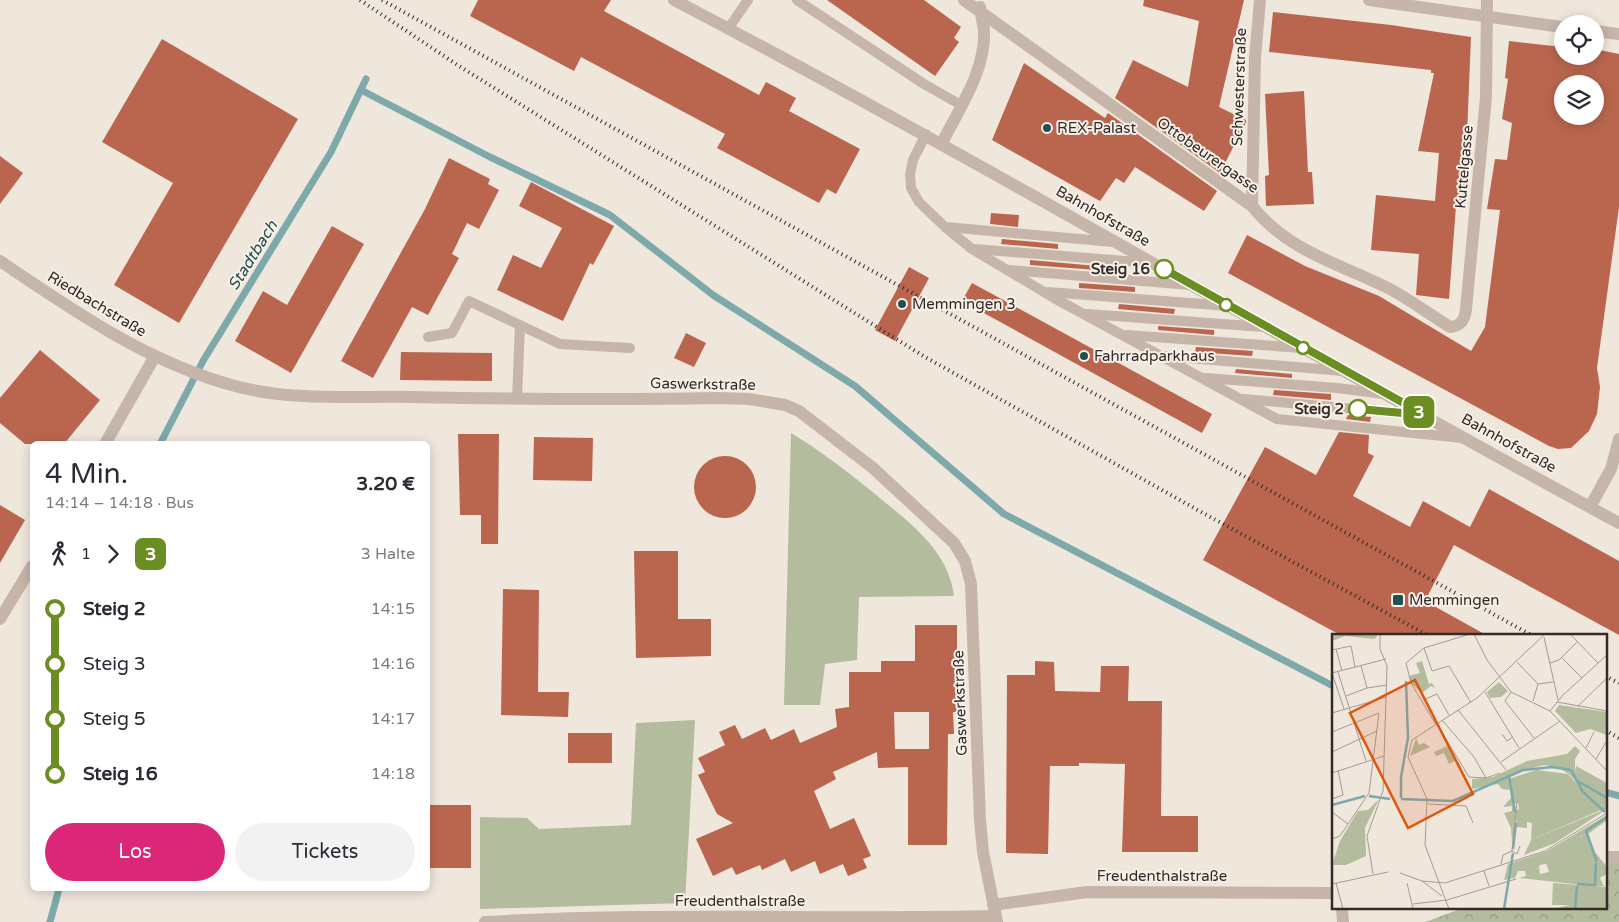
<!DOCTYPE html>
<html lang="de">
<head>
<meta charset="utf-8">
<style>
  body { margin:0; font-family:"Varela Round",sans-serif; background:#f2f2f3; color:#2b2b33; height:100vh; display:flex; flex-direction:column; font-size:19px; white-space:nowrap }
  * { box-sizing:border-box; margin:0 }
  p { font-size:16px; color:#7c7c81 }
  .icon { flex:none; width:28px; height:28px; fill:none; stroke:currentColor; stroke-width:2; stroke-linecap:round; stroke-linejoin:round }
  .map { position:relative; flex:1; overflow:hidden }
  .details { position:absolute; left:30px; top:441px; width:400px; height:450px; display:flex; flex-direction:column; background:#fff; border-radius:8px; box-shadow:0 2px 12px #0003 }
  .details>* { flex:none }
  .badge { padding:0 10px; border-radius:8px; font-size:18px; line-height:32px }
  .controls { position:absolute; left:1554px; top:15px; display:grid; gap:10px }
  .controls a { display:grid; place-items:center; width:50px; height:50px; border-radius:50%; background:#fff; box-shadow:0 2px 12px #0003; font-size:25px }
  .map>.badge { position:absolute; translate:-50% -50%; box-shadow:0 0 0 2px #fff }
  .legs { display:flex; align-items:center; gap:8px; height:55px; padding:0 15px; font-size:16px }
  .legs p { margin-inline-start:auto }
  .headline { display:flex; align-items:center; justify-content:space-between; height:85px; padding:0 15px }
  h1 { font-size:28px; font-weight:600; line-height:38px }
  .cta { display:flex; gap:10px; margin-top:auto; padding:10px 15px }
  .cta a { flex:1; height:58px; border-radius:30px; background:#db2777; color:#fff; font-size:20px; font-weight:600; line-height:58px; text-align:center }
  .cta a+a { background:#f2f2f3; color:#2b2b33 }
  ul { padding:0 15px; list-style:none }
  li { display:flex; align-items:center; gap:18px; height:55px; font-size:19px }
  li i { display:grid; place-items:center; width:8px; height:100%; margin:0 6px; background:currentColor }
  li i::after { content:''; width:12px; height:12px; margin:-6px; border:4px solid; border-radius:50%; background:#fff }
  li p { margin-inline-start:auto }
  li:first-child i { background:linear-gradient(#0000 50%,currentColor 0) }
  li:last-child i { background:linear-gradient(currentColor 50%,#0000 0) }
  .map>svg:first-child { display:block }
</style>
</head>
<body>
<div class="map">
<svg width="1619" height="922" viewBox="0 0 1619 922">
  <defs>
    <pattern id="park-crowns" width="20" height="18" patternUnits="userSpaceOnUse" patternTransform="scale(1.25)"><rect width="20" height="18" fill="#b3bd9d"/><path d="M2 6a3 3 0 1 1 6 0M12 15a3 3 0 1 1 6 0" fill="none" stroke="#929a80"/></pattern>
  </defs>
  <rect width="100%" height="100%" fill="#efe6dc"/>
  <!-- grass -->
  <g fill="#b3bd9d">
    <path d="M791,433c30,18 57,39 84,61 32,27 70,53 78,96l1,6 -95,1 -2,63 -32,4 -5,41h-36z"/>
    <polygon points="695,720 685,903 480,909 480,817 527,818 539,829 631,825 636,723"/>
  </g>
  <!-- park -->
  <polygon fill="url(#park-crowns)" points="1605,857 1619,857 1619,922 1425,922 1463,908 1605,908"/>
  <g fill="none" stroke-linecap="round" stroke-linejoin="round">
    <!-- stream -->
    <g stroke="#7da9aa" stroke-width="7">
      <polyline points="361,90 490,157 610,215 713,295 855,386 1004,514 1333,686"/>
      <polyline points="160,444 203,361 331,152 366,79"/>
      <polyline points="1605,792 1619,796"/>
      <polyline points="50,922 59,889"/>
    </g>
  </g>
  <!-- building -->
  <g fill="#ba664f" fill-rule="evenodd">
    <polygon points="478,0 611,0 604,11 759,95 766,82 796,98 789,111 860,149 836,194 827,189 819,203 717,148 725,134 581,57 574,71 470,16"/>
    <polygon points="827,0 924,0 961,27 954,38 959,42 935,76"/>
    <polygon points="1144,0 1244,0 1219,107 1246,120 1246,122 1220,173 1115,98 1133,60 1188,87 1199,21 1143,6"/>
    <polygon points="1273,12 1391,25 1471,37 1464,207 1456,206 1449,299 1416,295 1419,254 1371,250 1376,195 1435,201 1439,153 1418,151 1434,73 1431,73 1431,70 1269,52"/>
    <polygon points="162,39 298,119 179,323 114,285 173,183 102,142"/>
    <path d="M1509,41l53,6v9h33v-7l24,5v153l-22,161 3,19 -3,27 -8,17 -18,17 -13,1 -9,-3 -321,-173 19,-38 58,31 74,30 92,55 14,-24 15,-117 -13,-1 8,-50 12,1 5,-37 -10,-4 6,-40 -3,-1zM1562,84h33v32h-33z"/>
    <polygon points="1024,63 1105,118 1108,113 1217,191 1204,211 1135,167 1124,183 1116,178 1100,201 992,140"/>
    <polygon points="1304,91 1308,172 1312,172 1314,204 1266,206 1265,176 1269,175 1265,94"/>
    <polygon points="0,156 23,173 0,204"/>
    <polygon points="449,158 490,179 488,184 499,190 479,229 467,223 452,254 459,258 428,315 412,307 373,378 341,361 425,209"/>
    <polygon points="531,182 614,226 593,265 590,263 563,321 497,290 513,255 541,268 562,228 519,206"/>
    <polygon points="991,213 1019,215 1018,227 990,224"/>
    <polygon points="332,226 364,244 291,373 235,341 263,291 287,305"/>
    <polygon points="1002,239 1058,244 1058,249 1001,244"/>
    <polygon points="1030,260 1097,266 1097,270 1030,265"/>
    <polygon points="909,267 929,278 895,341 875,330"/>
    <polygon points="972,283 1212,414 1202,433 962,301"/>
    <polygon points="1079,283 1135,287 1135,292 1079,288"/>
    <polygon points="1119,304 1175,309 1174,314 1118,309"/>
    <polygon points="1158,326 1214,330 1214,335 1158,330"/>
    <polygon points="686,333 706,343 694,367 674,358"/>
    <polygon points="1196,347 1253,351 1252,356 1195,352"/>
    <polygon points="40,350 100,400 64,444 25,444 0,423 0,398"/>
    <polygon points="401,352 492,353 492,381 400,380"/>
    <polygon points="1236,369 1292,374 1292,378 1235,373"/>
    <polygon points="1274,390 1331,394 1331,400 1273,395"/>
    <polygon points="1348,415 1371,417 1370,422 1346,419"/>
    <polygon points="1339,432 1369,435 1368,453 1374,456 1353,496 1410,527 1423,501 1470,527 1489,489 1619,561 1619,635 1454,545 1425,601 1488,636 1342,636 1203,560 1265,447 1316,475"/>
    <polygon points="458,434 499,434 498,544 481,544 481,515 460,515"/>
    <polygon points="534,437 593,438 592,481 533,480"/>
    <circle cx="725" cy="487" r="31"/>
    <polygon points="0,505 25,520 0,563"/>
    <polygon points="634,551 678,551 678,619 711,619 711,656 636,658"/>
    <polygon points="503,589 539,590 538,692 569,692 568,717 501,715"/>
    <path d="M915,625h42v87h-4l1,22h-6l-1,111h-39v-78l-30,1 -1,-16 -44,20 3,7 -22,12 16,38 24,-11 17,38 -8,3 4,9 -19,8 -5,-12 -23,10 -5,-13 -24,11 -6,-13 -23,11 -2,-5 -24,10 -4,-8 -19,9 -17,-37 37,-16 -16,-9 -19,-39 7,-3 -7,-14 27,-13 -6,-13 16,-7 7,14 23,-11 6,12 23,-11 6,14 37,-16 -2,-18 14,-2v-35h32v-11h34zM894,712h35v37h-34z"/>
    <polygon points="1035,661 1054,662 1055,691 1100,692 1101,666 1129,666 1128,701 1162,701 1161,816 1198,816 1198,852 1122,852 1125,764 1079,763 1079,766 1050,766 1048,854 1006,853 1007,675 1035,675"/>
    <rect x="568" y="733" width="44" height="30"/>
    <rect x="428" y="805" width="43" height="63"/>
  </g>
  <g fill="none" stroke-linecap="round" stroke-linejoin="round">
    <!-- service -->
    <g stroke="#c6b5a9" stroke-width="10">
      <polyline points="797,0 924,84 961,105"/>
      <polyline points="728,29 748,0"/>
      <polyline points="926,134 913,160 910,174 911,188 919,202 945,227 972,249 1054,298 1277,419 1462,438"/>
      <polyline points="946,227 1113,242"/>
      <polyline points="974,249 1151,263"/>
      <polyline points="1010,270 1190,285"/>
      <polyline points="1048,292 1228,306"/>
      <polyline points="1088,314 1263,327"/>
      <polyline points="1127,335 1302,348"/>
      <polyline points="428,337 452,333 469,301 560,344 630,348"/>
      <polyline points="1165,356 1343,371"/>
      <polyline points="1206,378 1337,388 1384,394"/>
      <polyline points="517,398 520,325"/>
      <polyline points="1244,399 1421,415"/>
    </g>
    <!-- minor -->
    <g stroke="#c6b5a9" stroke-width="12">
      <path d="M964,0l288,206c37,46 86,57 136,82 21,11 41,26 62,39 11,-1 15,-7 16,-18l20,-212 1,-97"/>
      <polyline points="1369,0 1562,27"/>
      <polyline points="1595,31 1619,34"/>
      <path d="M942,143c17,-34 44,-73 42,-112 -1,-8 -3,-16 -4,-24"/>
      <polyline points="1252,206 1255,58 1260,0"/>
      <path d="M0,261c75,51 150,103 239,126 56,14 116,9 173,10 102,2 204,3 306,1l31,1 36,6 14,6 74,57 81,75 11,18 6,23 9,236 3,32 14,70"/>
      <polyline points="105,444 155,356"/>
      <polyline points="1590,507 1611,469 1619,439"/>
      <polyline points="0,619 32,566"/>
      <polyline points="1605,857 1619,857"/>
      <polyline points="993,905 1087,892 1333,893"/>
      <polyline points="1342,908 1343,922"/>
      <path d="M485,922c170,-10 340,-2 511,-6"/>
    </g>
    <!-- tertiary -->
    <path stroke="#c6b5a9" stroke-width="12" d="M674,0c319,167 628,352 945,523"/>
    <!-- rail -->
    <g stroke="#342b28" stroke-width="4" stroke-dasharray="1 4" stroke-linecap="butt">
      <polyline points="360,0 459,66 925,357 1203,513 1429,636"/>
      <polyline points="382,0 1533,636"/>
      <polyline points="1605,676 1619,683"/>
      <polyline points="1605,730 1619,738"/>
    </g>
  </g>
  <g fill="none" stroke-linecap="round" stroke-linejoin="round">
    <!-- line-1 casing -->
    <g stroke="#fff" stroke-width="11">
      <polyline id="line-1" points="1164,269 1425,415 1358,409"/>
    </g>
    <!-- line-1 -->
    <use href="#line-1" stroke="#6b8e23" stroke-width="8"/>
  </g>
  <!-- markers -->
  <g fill="#225051" stroke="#f7f0e8" stroke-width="2">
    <circle cx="1047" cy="128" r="5"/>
    <circle cx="902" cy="304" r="5"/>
    <circle cx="1084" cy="356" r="5"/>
    <rect x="1392" y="594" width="12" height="12" rx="2.5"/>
  </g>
  <g fill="#fff" stroke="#6b8e23" stroke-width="2.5">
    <circle cx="1164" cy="269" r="9"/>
    <circle cx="1226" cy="305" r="6"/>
    <circle cx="1303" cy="348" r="6"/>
    <circle cx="1358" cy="409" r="9"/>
  </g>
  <g text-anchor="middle" stroke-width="4" stroke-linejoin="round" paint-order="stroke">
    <!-- street labels -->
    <g font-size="15" fill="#342b28" stroke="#f7f0e8">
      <text transform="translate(1239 87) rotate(-88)" y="5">Schwesterstraße</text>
      <text transform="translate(1208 155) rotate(35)" y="5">Ottobeurergasse</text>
      <text transform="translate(1464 167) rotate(-85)" y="5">Kuttelgasse</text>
      <text transform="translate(1103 216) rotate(30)" y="5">Bahnhofstraße</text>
      <text transform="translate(97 304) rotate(31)" y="5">Riedbachstraße</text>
      <text transform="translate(703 384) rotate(1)" y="5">Gaswerkstraße</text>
      <text transform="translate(1509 443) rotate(29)" y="5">Bahnhofstraße</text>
      <text transform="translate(960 703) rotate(-92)" y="5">Gaswerkstraße</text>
      <text x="1162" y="881">Freudenthalstraße</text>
      <text x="740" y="906">Freudenthalstraße</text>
    </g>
    <!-- poi labels -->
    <g font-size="15" fill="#342b28" stroke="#f7f0e8" text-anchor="start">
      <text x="1057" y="133">REX-Palast</text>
      <text x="912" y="309">Memmingen 3</text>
      <text x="1094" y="361">Fahrradparkhaus</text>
      <text x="1409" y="605">Memmingen</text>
    </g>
    <!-- stop labels -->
    <g font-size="15" font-weight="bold" fill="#342b28" stroke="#f7f0e8" text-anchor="end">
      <text x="1150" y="274">Steig 16</text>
      <text x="1344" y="414">Steig 2</text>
    </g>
    <!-- water labels -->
    <g font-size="16" font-style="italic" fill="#225051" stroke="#f7f0e8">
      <text transform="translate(252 255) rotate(-58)" y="6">Stadtbach</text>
    </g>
  </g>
  <!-- overview -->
  <g transform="translate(1332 634)">
    <rect width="275" height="275" fill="#efe6dc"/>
    <path d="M84,104l3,7 5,-2 6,4 -20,9zM115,112l8,15 -6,3 -5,-11 -8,3 -2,-4zM247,202l7,3 11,20 -1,17 -4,10 -73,-8 7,-2 -1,-5h9l5,-5 1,8 9,-2 -3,-9 8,-11zM221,249l54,4v22h-55l18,-4h-18z" fill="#b3bd9d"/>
    <path d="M167,48l9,9 -7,6 -11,1 -3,-6zM243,112l5,5 -5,8v12l32,24v14l-52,34 -31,12 7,-15 70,-29 -31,-36 -12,-8 -14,-2 -24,6 -11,6 6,26 1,24 -4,15 -1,-14 -7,-15 8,-2v-5l-9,1 8,-9 -1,-8 -8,-1 -4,-5 -26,5v-10l21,-2 34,-16 40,-7zM275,181v5l-19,14 7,18 12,15v7l-7,4 4,8h-12l4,-10 1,-17 -16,-23 -27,16 -5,11 -9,2 -6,6h-16l-3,7 -11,2 4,-16 39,-13z" fill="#b3bd9d"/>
    <path d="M0,0h46l-3,5 -30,-3 -13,5zM90,27l7,23 3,-1 3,5 -4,-2 -9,7 -10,-9 -3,-8 11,-3 -4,-10zM227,71l48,7v23l-17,-6 -14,4 -21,-22zM47,165l-14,29 1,28 -20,9h-14l8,-24 18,-30 10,-1z" fill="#b3bd9d"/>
    <path d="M244,132l31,17v12l-24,-16 -8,-8zM204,136l32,4 33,36 -70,30 1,-17 -5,-1v6l-10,-1 -2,-16 4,-2 -1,-6h-4l-5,-24z" fill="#b3bd9d"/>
    <path fill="none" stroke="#7da9aa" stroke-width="2.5" d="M177,142l6,36M244,146l31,18M37,162l21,3M69,164v-21l7,-39 -2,-57M69,165l52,2 70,-31 29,-3 19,3 12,22 22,20M0,171l33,-9M181,215l3,-26M265,228l-11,-31 21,-14M245,250l18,1 1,-22M172,275l9,-56M243,275l2,-23"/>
    <path fill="none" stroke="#a49b94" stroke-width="1" d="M142,0l13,26 24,32 39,19 57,60M238,0l28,29M212,3l14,63M92,14l8,23 17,-5 22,37M4,15l6,22M0,16l19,-4 4,21M230,24l20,20M185,28l21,22M218,29l9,-3 18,-18M29,32l6,22M6,38l28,89M153,58l34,56M179,58l-6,9 29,37M14,62l21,-8 20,-3M91,66l14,-6 12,21M201,67l5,-17 15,-2M225,68l50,9M246,72l29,-28M12,75l-12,-36 54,-14M126,76l48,60M218,77l13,-16 44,-40M0,79l55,-16M110,86l32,37 12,21M105,90l32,53 17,1 14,-5M104,91l-25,-42 -5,-20 18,-15 46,-14M0,98l47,-19 -10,80 -29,43 -8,3M170,100l5,7 6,-4M254,114l8,-16M0,118l45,-21M264,125l10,-17M169,128l59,-41M0,139l52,-17M0,165l11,-4 -5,-25M96,170l38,2 7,17M0,178l16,12M180,217l5,-50M169,230l2,-9 9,-4 5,3 3,-8M152,237l5,15M68,239l22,8 23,2 100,-32 62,-38M41,240l-6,-38 16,-45 4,-125 -7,-17v-15M90,247l20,15M4,249l7,26M75,249l6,26M0,250l56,-12M81,270l34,-4 69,-21M117,275l-24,-64 2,-46 -19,-42 4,-17 65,-42 68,-64"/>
    <path fill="#df570d" fill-opacity="0.15" stroke="#df570d" stroke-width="2.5" d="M83,46l58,114 -65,34 -58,-115z"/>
    <rect width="275" height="275" fill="none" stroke="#342b28" stroke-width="2.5"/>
  </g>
</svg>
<div class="controls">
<a><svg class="icon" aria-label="locate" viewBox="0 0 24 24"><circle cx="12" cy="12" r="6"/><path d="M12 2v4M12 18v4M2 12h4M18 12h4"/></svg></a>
<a><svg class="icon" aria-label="layers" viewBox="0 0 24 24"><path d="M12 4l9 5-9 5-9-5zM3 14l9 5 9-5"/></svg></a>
</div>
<b class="badge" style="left:1419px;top:412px;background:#6b8e23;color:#fff">3</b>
<section class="details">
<div class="headline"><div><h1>4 Min.</h1><p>14:14 – 14:18 · Bus</p></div><b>3.20 €</b></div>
<div class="legs"><svg class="icon" aria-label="walk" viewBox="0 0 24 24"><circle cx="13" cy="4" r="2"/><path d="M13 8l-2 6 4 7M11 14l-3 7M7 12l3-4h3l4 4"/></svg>1<svg class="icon" aria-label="forward" viewBox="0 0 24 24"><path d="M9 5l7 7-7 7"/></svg><b class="badge" style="background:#6b8e23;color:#fff">3</b><p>3 Halte</p></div>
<ul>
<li><i style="color:#6b8e23"></i><b>Steig 2</b><p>14:15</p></li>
<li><i style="color:#6b8e23"></i><span>Steig 3</span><p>14:16</p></li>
<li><i style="color:#6b8e23"></i><span>Steig 5</span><p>14:17</p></li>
<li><i style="color:#6b8e23"></i><b>Steig 16</b><p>14:18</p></li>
</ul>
<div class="cta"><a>Los</a><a>Tickets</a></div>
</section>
</div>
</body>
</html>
